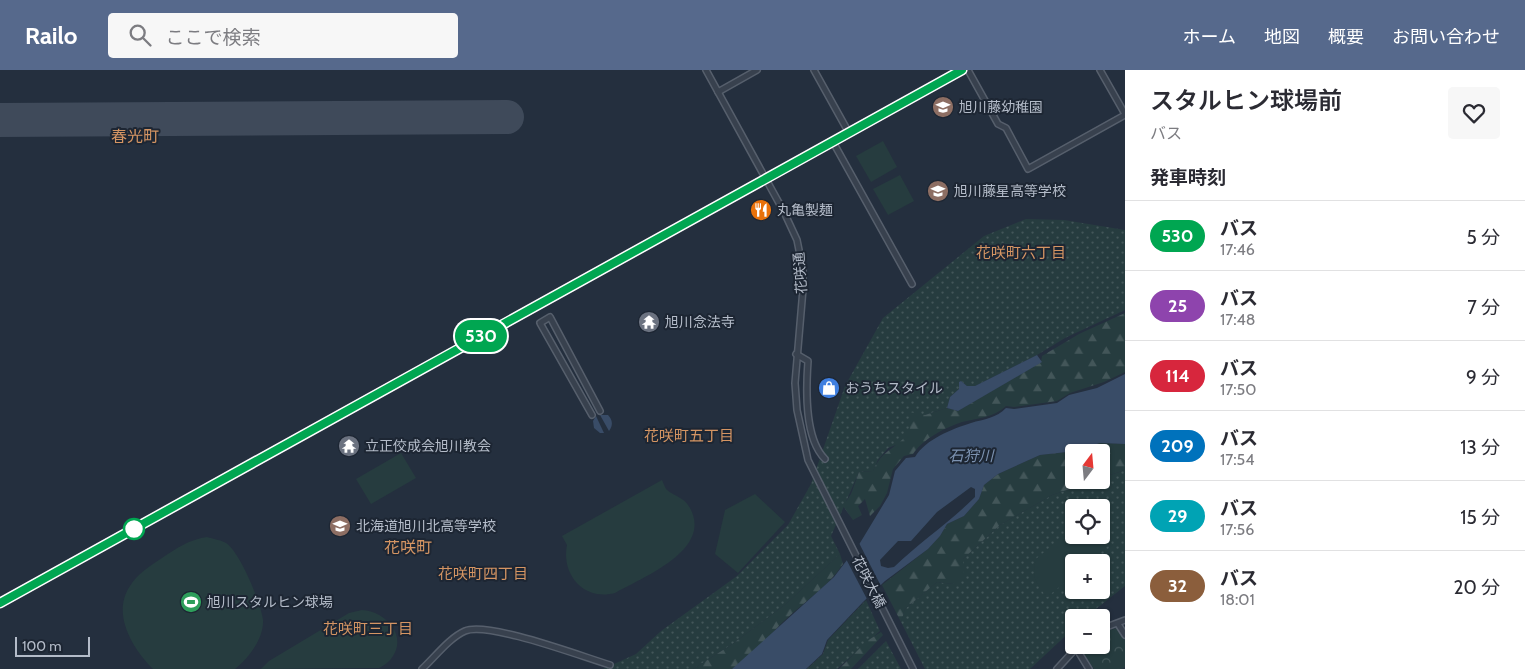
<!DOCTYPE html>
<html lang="ja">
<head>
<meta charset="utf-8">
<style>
  body { margin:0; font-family:Cabin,"Noto Sans JP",sans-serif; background:#f7f7f7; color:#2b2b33; height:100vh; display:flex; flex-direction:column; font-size:19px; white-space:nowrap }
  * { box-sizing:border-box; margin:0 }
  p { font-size:16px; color:#7c7c81 }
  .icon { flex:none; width:28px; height:28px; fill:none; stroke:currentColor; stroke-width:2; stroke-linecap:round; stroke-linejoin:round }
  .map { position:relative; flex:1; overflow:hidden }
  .details { display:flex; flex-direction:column; background:#fff; width:400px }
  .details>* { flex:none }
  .badge { padding:0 10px; border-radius:16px; font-size:18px; line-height:32px }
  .needle { width:32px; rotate:16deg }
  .buttons { position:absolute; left:1065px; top:374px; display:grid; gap:10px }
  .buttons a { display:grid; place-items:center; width:45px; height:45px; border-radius:5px; background:#fff; box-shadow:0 1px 4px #0004; font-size:25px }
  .scale { position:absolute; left:15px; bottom:12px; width:75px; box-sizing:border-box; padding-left:5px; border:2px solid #b4bcc9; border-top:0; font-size:14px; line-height:18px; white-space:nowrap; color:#b4bcc9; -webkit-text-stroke:4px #1d2633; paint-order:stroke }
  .map>.badge { position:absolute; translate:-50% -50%; box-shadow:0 0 0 2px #fff }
  h2 { padding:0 25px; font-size:19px; line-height:45px }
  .round { display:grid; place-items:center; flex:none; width:52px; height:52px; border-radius:5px; background:#f7f7f7 }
  .summary { display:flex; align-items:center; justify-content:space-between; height:85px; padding:0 25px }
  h1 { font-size:24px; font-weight:600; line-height:38px }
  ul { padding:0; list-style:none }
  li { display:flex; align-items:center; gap:15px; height:70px; padding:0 25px; border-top:1px solid #e1e1e2 }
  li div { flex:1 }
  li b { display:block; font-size:19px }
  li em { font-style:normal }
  li .badge { min-width:55px; font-weight:700; text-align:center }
  header { display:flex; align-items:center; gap:30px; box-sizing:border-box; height:70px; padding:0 25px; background:#56698c; color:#fff }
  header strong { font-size:24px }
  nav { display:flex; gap:28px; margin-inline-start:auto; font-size:18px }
  .search { width:350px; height:45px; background:#f7f7f7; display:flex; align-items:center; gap:12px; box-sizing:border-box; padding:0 18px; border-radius:5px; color:#7c7c81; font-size:19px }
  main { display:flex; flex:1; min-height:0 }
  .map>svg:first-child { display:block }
</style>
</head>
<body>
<header>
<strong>Railo</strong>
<div class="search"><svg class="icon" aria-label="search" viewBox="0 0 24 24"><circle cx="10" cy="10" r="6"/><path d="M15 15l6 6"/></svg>ここで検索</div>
<nav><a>ホーム</a><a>地図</a><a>概要</a><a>お問い合わせ</a></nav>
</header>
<main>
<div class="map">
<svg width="1125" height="599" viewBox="0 0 1125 599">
  <defs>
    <pattern id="grass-dots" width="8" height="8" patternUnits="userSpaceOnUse" patternTransform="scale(1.25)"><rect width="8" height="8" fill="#263c3f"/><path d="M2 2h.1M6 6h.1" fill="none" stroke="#435659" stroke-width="1.8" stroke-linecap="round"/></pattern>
    <pattern id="forest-firs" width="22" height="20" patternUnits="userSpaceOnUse" patternTransform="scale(1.25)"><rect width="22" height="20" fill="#263c3f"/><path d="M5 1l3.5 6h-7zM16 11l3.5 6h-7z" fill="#435659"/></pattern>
    <pattern id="park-crowns" width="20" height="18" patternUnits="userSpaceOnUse" patternTransform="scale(1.25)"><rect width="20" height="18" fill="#263c3f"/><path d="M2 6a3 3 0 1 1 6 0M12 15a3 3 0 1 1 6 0" fill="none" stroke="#435659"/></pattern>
  </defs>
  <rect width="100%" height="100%" fill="#242f3e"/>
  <!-- grass -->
  <g fill="url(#grass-dots)" fill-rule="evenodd">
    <polygon points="1026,149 1064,150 1125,160 1125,240 1065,268 1037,285 975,316 967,316 961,311 959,312 959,319 950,327 947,338 925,345 901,373 888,378 878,390 873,401 859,402 831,466 840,484 786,534 731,575 693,599 603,599 636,584 661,561 737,506 788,455 811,414 845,316 883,248 984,166"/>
    <path d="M1125,400v116l-39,31 -12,1v10l-44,41h-105l-24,-47 4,-13 32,-27 16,2 10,-25 37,-34 52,-30zM1074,438h27v27h-27zM1074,492h27v28h-27z"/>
    <polygon points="866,530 880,561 837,599 807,599 823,584 828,570"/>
    <polygon points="886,571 901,599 858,599"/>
  </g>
  <!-- forest -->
  <g fill="url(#forest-firs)">
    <path d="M1125,243v59l-21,10 -34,11 -13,8 -43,6 -8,-1c-13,12 -28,12 -44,16 -18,6 -39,17 -49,32l-9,2 -11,13 -6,24 -7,13 -10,10 -5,-17 -7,7 4,9 -9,5 -10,-14 8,-12 8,-22 14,-1c9,-22 24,-22 37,-40l-1,-19 16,3 22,-7 11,3 83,-49 1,-6 37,-22z"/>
    <polygon points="1100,373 1125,374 1125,400 1101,408 1101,382 1074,382 1074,410 1096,410 1052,425 1000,455 963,489 964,504 953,514 937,512 905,539 901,552 882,515 928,479 940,466 947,454 964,446 979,429 984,415 998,404 1040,385 1076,381"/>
    <path d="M840,484l3,10c-15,23 -38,37 -58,56 -12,11 -39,45 -54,49 -11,0 -27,0 -38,0l38,-24 55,-41z"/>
    <polygon points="881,562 883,565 851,599 839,599 867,571"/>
  </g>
  <!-- park -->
  <polygon fill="url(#park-crowns)" points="1118,558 1125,570 1125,597 1122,599 1094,599 1080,578 1082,575 1101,575 1101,562"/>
  <!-- pitch -->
  <g fill="#263c3f">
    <polygon points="883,71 897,97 871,112 856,86"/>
    <polygon points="900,105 914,131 888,145 873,119"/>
    <polygon points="401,383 416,408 371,434 356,409"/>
    <path d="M662,410c1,2 3,8 5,10 8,7 16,6 23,18 23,42 -47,69 -75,85 -31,8 -54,-18 -48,-48l-5,-9z"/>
    <polygon points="755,424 785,452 738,503 715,484 725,440"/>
    <path d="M1074,458v7h26l8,11 -19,16h-15v13l-27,22c-11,-13 -17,-22 -10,-39z"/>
    <path d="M207,467c6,2 14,3 19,6 14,9 35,60 37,77 1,18 -14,38 -28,49h-82c-20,-20 -42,-55 -23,-83 7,-12 20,-20 32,-28 15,-10 26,-18 45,-21z"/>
    <path d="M362,540c24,1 47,27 29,49 -3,4 -8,7 -12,9l-118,1 8,-8 80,-48z"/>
  </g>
  <!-- water -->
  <g fill="#394c67" fill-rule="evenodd">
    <polygon points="1037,285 1042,292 958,341 947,338 950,327 959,319 959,312 961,311 967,316 975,316"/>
    <path d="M1125,304v70l-25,-1 -24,8 -36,4 -42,19 -14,11 -5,14 -15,17 -17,8 -7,12 -12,13 -43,32 -22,21 -36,38 -5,14 -16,15h-74l102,-92 26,-34 29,-48 6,-24 11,-13 9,-1c11,-18 37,-28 56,-34 13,-4 26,-5 35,-15l8,1 43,-6 12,-8 28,-7zM971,417l4,2v8c-25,25 -55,45 -81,70l-6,1 -7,-2 -1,-6 18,-19h13l26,-29z"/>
    <path d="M600,345h8c5,5 5,11 1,16z"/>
    <polygon points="596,346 604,363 600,363 594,358 593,351"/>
  </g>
  <!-- pier -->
  <polygon fill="#242f3e" points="858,471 882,518 868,531 845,487"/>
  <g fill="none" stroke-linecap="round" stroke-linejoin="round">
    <!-- runway -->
    <polyline stroke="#3f4a5a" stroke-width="34" points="0,50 507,47"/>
    <!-- minor casing -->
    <g stroke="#565f6c" stroke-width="8">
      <g id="minor">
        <polyline points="706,0 784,142 797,170 803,200 803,219 795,313 797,340 808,390 913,599"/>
        <polyline points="814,0 849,63"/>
        <polyline points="968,0 998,54 1006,58 1028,99 1125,45"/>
        <polyline points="1100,0 1125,44"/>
        <polyline points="718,22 757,0"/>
        <polyline points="833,72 912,214"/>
        <path d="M796,284l12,7c-2,28 -4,77 17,98"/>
        <polyline points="592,345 540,253 550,247 600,341"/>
        <polyline points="1118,554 1125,565"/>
        <polyline points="1101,559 1125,550"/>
        <polyline points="1076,578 1089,599"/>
        <path d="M422,599c13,-12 27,-31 43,-38 23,-10 118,26 145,34"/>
        <polyline points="1057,599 1079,575"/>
      </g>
    </g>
    <!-- highway casing -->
    <g stroke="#434c59" stroke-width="10">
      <polyline id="highway" points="0,533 962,0"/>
    </g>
    <!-- minor -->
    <use href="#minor" stroke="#38414e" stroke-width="5"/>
    <!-- highway -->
    <use href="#highway" stroke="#746855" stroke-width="8"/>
  </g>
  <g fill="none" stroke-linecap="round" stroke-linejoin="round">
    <!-- line casing -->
    <g stroke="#fff" stroke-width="11">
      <polyline id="line" points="0,533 962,0"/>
    </g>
    <!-- line -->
    <use href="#line" stroke="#00a651" stroke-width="8"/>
  </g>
  <!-- icons -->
  <defs>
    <g id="school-disc" transform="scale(1.125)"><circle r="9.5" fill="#8d6e63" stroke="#1d2633"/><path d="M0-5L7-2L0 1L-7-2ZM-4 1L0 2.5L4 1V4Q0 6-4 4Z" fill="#fff"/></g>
    <g id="restaurant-disc" transform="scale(1.125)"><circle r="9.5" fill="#e8710a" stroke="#1d2633"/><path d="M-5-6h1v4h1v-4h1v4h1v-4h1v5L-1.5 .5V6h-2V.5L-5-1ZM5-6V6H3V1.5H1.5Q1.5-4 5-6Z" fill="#fff"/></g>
    <g id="temple-disc" transform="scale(1.125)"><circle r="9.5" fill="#6b7280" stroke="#1d2633"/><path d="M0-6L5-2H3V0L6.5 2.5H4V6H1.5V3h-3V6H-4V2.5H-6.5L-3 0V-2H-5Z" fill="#fff"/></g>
    <g id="shop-disc" transform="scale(1.125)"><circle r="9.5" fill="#3f7fe0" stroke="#1d2633"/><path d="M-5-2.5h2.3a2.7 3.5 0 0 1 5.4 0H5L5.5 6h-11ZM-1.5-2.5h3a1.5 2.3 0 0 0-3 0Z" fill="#fff"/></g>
    <g id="stadium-disc" transform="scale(1.125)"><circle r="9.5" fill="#2e9e5b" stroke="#1d2633"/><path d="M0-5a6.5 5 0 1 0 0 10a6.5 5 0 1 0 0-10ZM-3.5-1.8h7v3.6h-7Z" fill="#fff"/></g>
  </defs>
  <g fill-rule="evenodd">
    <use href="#school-disc" x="943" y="37"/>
    <use href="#school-disc" x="938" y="121"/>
    <use href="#restaurant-disc" x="761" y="140"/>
    <use href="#temple-disc" x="649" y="252"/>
    <use href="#shop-disc" x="829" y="318"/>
    <use href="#temple-disc" x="349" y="376"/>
    <use href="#school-disc" x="340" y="456"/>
    <use href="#stadium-disc" x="191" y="532"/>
  </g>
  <!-- markers -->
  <circle fill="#fff" stroke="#00a651" stroke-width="2.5" cx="134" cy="459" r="10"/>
  <g text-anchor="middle" stroke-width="4" stroke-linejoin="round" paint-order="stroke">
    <!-- poi labels -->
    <g font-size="14" fill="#b4bcc9" stroke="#1d2633" text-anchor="start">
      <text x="959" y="42">旭川藤幼稚園</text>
      <text x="954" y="126">旭川藤星高等学校</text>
      <text x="777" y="145">丸亀製麺</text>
      <text x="665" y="257">旭川念法寺</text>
      <text x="845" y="323">おうちスタイル</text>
      <text x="365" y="381">立正佼成会旭川教会</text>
      <text x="356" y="461">北海道旭川北高等学校</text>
      <text x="207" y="537">旭川スタルヒン球場</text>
    </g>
    <!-- street labels -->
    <g font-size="14" fill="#b4bcc9" stroke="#1d2633">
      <text transform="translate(800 203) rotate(-94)" y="5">花咲通</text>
      <text transform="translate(869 512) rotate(63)" y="5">花咲大橋</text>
    </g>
    <!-- neighbourhood labels -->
    <g font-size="15" fill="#d59563" stroke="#1d2633">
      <text x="1021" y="188">花咲町六丁目</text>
      <text x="689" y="371">花咲町五丁目</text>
      <text x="483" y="509">花咲町四丁目</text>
      <text x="368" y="564">花咲町三丁目</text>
    </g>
    <!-- water labels -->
    <g font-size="15" font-style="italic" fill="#7c92b1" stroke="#1d2633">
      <text x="971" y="391">石狩川</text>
    </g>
    <!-- quarter labels -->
    <g font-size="16" fill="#d59563" stroke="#1d2633">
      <text x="135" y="72">春光町</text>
      <text x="408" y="483">花咲町</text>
    </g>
  </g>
</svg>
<div class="buttons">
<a><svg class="needle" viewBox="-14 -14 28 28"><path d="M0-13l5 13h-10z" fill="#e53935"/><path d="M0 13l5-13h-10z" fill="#7c7c81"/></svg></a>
<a><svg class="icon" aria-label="locate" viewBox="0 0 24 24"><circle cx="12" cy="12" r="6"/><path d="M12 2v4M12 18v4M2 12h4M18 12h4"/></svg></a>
<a>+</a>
<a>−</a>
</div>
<div class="scale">100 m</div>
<b class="badge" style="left:481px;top:266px;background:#00a651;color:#fff">530</b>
</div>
<section class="details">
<div class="summary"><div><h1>スタルヒン球場前</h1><p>バス</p></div><a class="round"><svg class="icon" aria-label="heart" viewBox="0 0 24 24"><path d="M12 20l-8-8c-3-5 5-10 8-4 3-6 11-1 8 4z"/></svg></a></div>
<h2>発車時刻</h2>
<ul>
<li><span class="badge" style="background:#00a651;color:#fff">530</span><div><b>バス</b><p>17:46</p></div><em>5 分</em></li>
<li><span class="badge" style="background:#8e44ad;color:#fff">25</span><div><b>バス</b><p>17:48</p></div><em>7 分</em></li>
<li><span class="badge" style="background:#d7263d;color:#fff">114</span><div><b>バス</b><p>17:50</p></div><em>9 分</em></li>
<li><span class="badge" style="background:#0072bc;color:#fff">209</span><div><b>バス</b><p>17:54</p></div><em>13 分</em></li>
<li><span class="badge" style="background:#00a3b4;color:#fff">29</span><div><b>バス</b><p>17:56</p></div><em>15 分</em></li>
<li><span class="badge" style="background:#8b5e3c;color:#fff">32</span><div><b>バス</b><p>18:01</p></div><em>20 分</em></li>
</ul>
</section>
</main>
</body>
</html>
